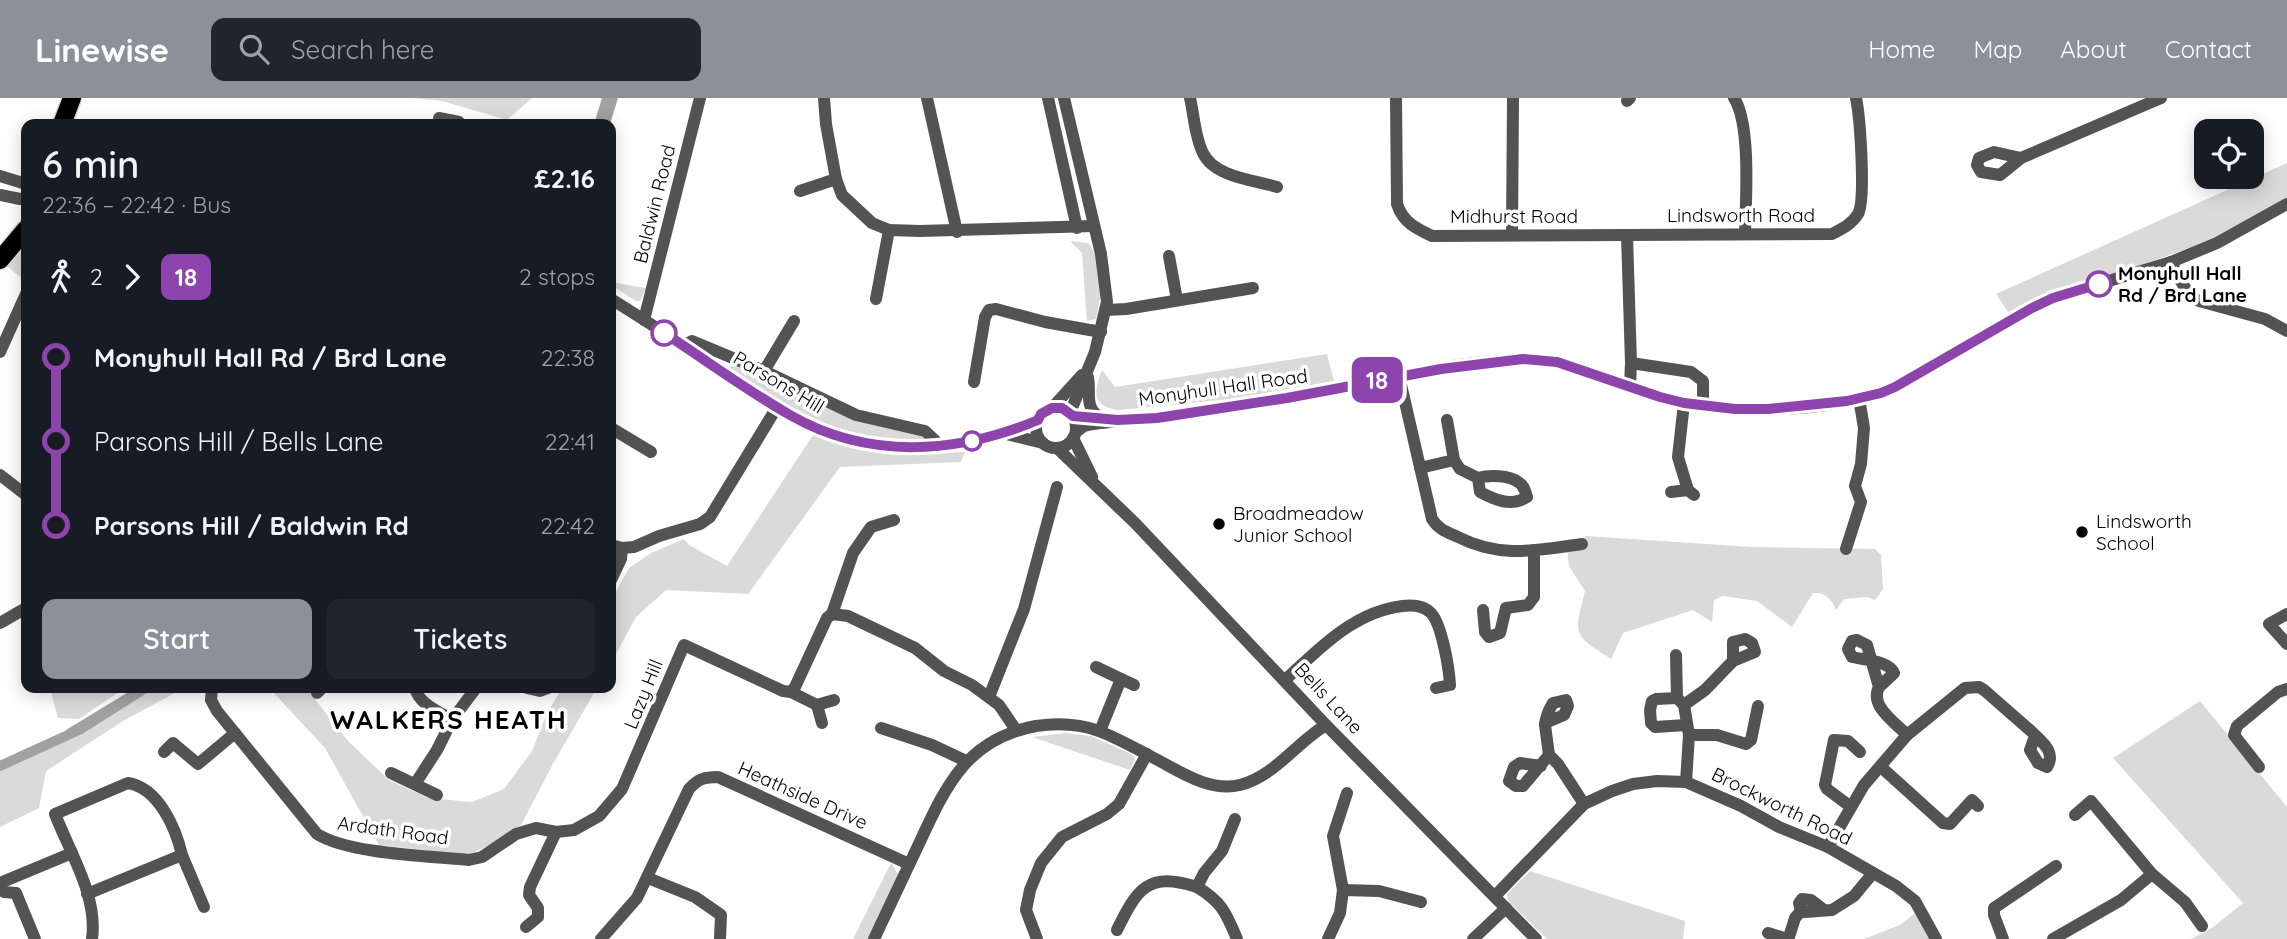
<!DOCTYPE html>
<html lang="en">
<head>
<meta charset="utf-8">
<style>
  body { margin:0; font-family:Quicksand,sans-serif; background:#20242c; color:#f1f3f6; height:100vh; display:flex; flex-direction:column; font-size:26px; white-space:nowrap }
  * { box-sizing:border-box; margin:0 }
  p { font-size:23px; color:#9ea1a6 }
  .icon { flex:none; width:38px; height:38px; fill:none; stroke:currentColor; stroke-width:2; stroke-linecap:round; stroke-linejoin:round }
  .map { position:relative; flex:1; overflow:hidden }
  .drawer { position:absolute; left:21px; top:21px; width:595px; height:574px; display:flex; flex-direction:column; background:#171b24; border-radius:14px; box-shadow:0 4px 18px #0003 }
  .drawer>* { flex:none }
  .badge { padding:0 14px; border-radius:10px; font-size:24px; line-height:46px }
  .controls { position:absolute; left:2194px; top:21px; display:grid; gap:14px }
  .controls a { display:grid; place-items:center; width:70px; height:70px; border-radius:14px; background:#171b24; box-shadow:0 4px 18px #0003; font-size:35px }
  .map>.badge { position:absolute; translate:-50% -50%; box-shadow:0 0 0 4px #fff }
  .legs { display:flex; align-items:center; gap:10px; height:77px; padding:0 21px; font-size:23px }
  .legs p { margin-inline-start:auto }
  .head { display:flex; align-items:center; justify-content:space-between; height:119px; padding:0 21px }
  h1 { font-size:38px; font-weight:600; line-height:52px }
  .primary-button { display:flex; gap:14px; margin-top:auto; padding:14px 21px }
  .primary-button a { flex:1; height:80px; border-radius:14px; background:#8c9099; color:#fff; font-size:28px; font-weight:600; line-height:80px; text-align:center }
  .primary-button a+a { background:#20242c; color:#f1f3f6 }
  ul { padding:0 21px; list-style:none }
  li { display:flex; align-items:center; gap:24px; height:84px; font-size:26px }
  li i { display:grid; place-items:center; width:10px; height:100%; margin:0 9px; background:currentColor }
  li i::after { content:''; width:18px; height:18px; margin:-9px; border:5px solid; border-radius:50%; background:#171b24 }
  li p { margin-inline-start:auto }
  li:first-child i { background:linear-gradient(#0000 50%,currentColor 0) }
  li:last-child i { background:linear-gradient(currentColor 50%,#0000 0) }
  header { display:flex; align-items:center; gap:42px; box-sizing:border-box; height:98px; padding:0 35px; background:#8c9099; color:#fff }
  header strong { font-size:33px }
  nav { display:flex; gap:38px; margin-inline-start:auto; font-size:24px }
  .search { width:490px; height:63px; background:#20242c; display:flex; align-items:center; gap:18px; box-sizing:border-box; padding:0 24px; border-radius:14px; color:#9ea1a6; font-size:26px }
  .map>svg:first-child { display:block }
</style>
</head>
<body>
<header>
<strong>Linewise</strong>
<div class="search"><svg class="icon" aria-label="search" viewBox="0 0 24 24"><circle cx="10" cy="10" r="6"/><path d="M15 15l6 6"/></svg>Search here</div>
<nav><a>Home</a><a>Map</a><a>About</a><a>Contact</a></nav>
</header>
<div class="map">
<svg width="2287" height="841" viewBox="0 0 2287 841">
  <rect width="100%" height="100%" fill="#fff"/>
  <!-- green -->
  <g fill="#dadada">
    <polygon points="413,0 532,0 507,22 442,3"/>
    <polygon points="2287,65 2287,101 2209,143 2008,214 1996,196"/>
    <path d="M1070,143l18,2c16,20 14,53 8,76l-9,2 -5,-68z"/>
    <polygon points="26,149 26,184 7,168"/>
    <polygon points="611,184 646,190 640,203 636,203 611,187"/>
    <path d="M1327,256l7,27 -104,18 -112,11c-27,-4 -24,-19 -16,-40l13,17z"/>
    <polygon points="737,263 918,336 929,344 894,347 821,327 728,273 731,267"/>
    <polygon points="813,337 854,351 893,357 965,354 961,364 840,369 748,496 666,492 636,519 611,565 611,503 629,470 651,455 684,441 689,447 727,468"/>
    <path d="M1585,438l167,11 123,2 6,6 2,34 -8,11 -8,-3 -23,2 -8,11c-4,-11 -11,-18 -23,-17l-21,34 -35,-26 -34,-5 -9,4 -2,22 -19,-12 -70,23 -12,26c-39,-25 -37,-23 -26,-68l-16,-25 -2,-17 16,-3z"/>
    <polygon points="57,590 125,590 79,621 58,620 51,594"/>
    <polygon points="155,590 184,590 123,623 46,673 39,710 0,729 0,673 87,633"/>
    <polygon points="275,590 306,590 349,644 389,682 428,700 472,704 504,691 532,653 547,615 562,590 597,590 554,664 521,727 497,743 469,757 379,747 325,650 273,594"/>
    <polygon points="2200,603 2287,709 2287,841 2191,841 2212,830 2243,805 2113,660"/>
    <polygon points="1066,635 1091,638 1133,657 1135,661 1130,672 1032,639"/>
    <polygon points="891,765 899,778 870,841 853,841"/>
    <polygon points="1530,773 1685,823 1683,841 1547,841 1508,803 1507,796"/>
    <polygon points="1915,815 1929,841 1864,841 1900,827"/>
  </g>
  <!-- water -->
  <g fill="#a1a1a1">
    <polygon points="602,0 618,0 610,26 594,26"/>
    <polygon points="135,590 155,590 87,633 72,640 66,632"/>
  </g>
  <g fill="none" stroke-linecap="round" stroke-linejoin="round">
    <!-- canal -->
    <polyline stroke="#a1a1a1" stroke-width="10" points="0,668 81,631"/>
    <!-- highway casing -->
    <g stroke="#dbdbdb" stroke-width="21">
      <g id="highway">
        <polyline points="62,26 72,0"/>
        <polyline points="0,162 26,131"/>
      </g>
    </g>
    <!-- minor -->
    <g stroke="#535353" stroke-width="12">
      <polyline points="824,0 826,26 836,81 842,97 872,125 889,132 920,133 1094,128"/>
      <polyline points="927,0 957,134"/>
      <polyline points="1048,0 1077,130"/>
      <polyline points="1064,0 1101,156 1107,204 1095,254 1070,315"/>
      <path d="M1190,0c4,17 5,40 13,55 11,24 51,27 74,34"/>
      <path d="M1396,0l1,106c6,18 18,24 35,32l400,-2c10,-5 20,-10 26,-20 8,-14 2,-97 -2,-116"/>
      <path d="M1734,0c17,26 12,102 11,135"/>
      <polyline points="1627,3 1630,0"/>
      <polyline points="439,20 459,24"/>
      <polyline points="2021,60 1994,54 1979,60 1977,67 1981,74 2000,77 2021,60 2161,0"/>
      <polyline points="0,78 26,86"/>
      <polyline points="800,93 836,81"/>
      <polyline points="0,97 20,101"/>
      <polyline points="1512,136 1513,0"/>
      <polyline points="1627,137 1631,265 1630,288"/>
      <polyline points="1169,158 1177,202"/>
      <path d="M2171,164c8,15 13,30 28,39l66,18 22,12"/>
      <path d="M611,201c42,26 84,54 126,81 18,12 35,25 54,35 78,45 166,39 247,5"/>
      <polyline points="876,201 889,132"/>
      <polyline points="1106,212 1126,211 1253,190"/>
      <polyline points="644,222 700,0"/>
      <polyline points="684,247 692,243 764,273 856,317 925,333 942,349"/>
      <polyline points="0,254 26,196"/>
      <polyline points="1631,265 1691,274 1703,283 1703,308"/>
      <polyline points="764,273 794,223"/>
      <path d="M1399,278l33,143c6,10 15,13 26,18 43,22 79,13 124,7"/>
      <path d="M1088,279c3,16 -4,29 11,40"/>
      <polyline points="974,284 985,219 989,212 996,211 1045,224 1101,234"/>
      <polyline points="1684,305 1678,359 1688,392"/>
      <polyline points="1052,310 1082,277"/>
      <circle cx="1056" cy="330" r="20"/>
      <polyline points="1447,322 1454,362"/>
      <polyline points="611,330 651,354"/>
      <path d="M1076,334l8,-6 9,-2c21,-3 42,-4 63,-6 44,-4 88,-12 131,-20 78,-14 156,-36 236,-39 48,-1 92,24 137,38 63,20 174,16 235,-10l137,-79 21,-10 118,-36 46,-19 70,-39"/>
      <polyline points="1002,335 1043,345"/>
      <polyline points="1073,340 1092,379"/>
      <polyline points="1057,350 1135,425 1326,627 1536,841"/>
      <path d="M1420,370l34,-8 6,9 18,9 2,14c15,8 31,15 47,5 -2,-6 -3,-12 -9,-15 -9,-7 -29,-7 -40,-4"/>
      <polyline points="0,377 26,397"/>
      <polyline points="1671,394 1688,392 1694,397"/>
      <polyline points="611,447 622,450 634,449 659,438 700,426 710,419 777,309"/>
      <polyline points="1846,451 1861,404 1855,388 1861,366 1864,330 1859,300"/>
      <polyline points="611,482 621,461 622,450"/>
      <polyline points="1483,512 1485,534 1489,539 1500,535 1506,510 1528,507 1534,499 1534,452"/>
      <polyline points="832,516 848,518 915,550 944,573 972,587 999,607 1016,632"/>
      <polyline points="2287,516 2269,526 2287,546"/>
      <polyline points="0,525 26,510"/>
      <polyline points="1676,557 1677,600 1684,607 1689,637 1686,684"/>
      <polyline points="1096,569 1121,581 1100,633"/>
      <polyline points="1121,581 1134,587"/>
      <path d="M1285,582c21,-19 47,-45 71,-58 17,-10 59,-26 75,-9 11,12 18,55 19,72l-14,3"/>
      <path d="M1879,589l15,-14c-5,-12 -29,-13 -42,-16l-4,-8 4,-8 5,-1 10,5 12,42c-10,19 16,35 28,48"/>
      <path d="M212,590l-1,12 6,11 100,123c32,20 112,22 152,26l13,-3 34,-23 20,-6 20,4 18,-2 25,-14 23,-27 62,-144 99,46 8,1 4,-5 32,-69 5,-4 21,-61 18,-26 23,-7"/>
      <path d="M415,590c4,16 23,23 37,32"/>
      <polyline points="527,590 540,593 548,590"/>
      <polyline points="791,594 817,607"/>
      <polyline points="317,595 322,590"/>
      <polyline points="989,599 1024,511 1057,389"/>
      <polyline points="1677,600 1656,601 1652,603 1650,612 1651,625 1655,629 1686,627"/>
      <polyline points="1684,607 1705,592 1733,563 1733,544 1745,541 1752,545 1755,554 1733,563"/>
      <polyline points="822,625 817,607 834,602"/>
      <path d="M1545,625l19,-8 4,-9 -2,-6 -13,3c-5,8 -7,13 -8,22l4,30"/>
      <polyline points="881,630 932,647 966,663"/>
      <polyline points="1689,637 1717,637 1746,646 1751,642 1758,608"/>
      <polyline points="164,654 173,645 198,666 235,635"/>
      <polyline points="1541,668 1520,665 1514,669 1509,683 1516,688 1523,688 1549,657 1558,666 1584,706"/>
      <polyline points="1881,669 1943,725 1950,726 1972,702 1978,708"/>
      <polyline points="2259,669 2234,637 2237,628 2278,594 2287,591"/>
      <polyline points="391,675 437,697"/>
      <polyline points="415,686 437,652 452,622 476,590"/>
      <polyline points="1851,709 1827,691 1825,687 1834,642 1848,643 1860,654"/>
      <polyline points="2075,717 2091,703 2152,776 2185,804 2202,828"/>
      <path d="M1235,721l-13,32 -18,22 -7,14c25,15 29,26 40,52"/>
      <path d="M1828,749l36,-62 43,-50 58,-47 14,-1 5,3 48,42c11,11 24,20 15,35l-9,-4 -8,-13 5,-14"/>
      <polyline points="182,757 204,809"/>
      <polyline points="648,780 695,799 721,817 720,841"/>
      <polyline points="0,785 72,755"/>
      <polyline points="1343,792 1379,793 1421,804"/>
      <polyline points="4,794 16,795 35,841"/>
      <path d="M87,796l95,-39c-6,-26 -23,-67 -54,-72l-73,31c15,39 43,82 37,125"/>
      <polyline points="1495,798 1584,706 1612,693 1633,686 1657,683 1686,684 1741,708 1779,729 1828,749 1896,788 1915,803 1936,841"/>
      <polyline points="1824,812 1811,802 1802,801 1799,805 1801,813 1805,814 1832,812 1854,798 1873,775"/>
      <polyline points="526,829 538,819 538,810 529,797 530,789 556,734"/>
      <path d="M1117,832c20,-41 31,-59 80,-43"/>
      <polyline points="1768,835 1784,840 1789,839 1795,820 1801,813"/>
      <path d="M601,841l36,-41 52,-109c9,-10 15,-12 29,-12l191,87"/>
      <path d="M874,841c14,-30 29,-61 43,-91 28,-60 48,-109 119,-122 21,-3 43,-2 63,5 18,7 36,17 53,26 26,13 57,36 88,28 35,-9 57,-43 86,-60"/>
      <polyline points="1037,841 1026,812 1030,792 1041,765 1062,739 1107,716 1119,706 1147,656"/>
      <polyline points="1328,841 1340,815 1343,792 1333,738 1347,695"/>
      <polyline points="1473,841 1506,810"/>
      <polyline points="2003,841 1994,817 1994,810 2056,768"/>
      <polyline points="2053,841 2121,802 2152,776"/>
    </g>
    <!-- highway -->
    <use href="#highway" stroke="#000" stroke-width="18"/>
  </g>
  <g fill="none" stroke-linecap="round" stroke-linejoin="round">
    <!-- line-1 casing -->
    <g stroke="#fff" stroke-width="16">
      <path id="line-1" d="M664,235c42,27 82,57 126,82 78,45 167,39 248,5l3,-6 11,-6h10l11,8 45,4 39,-2 130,-20 154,-29 82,-10 34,3 103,35 24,6 51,6h33l79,-8 34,-8 14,-6 137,-79 21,-10 46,-14"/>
    </g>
    <!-- line-1 -->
    <use href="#line-1" stroke="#8e44ad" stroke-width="10"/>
  </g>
  <!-- markers -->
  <g fill="#fff" stroke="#8e44ad" stroke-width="3.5">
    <circle cx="2099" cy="186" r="12"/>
    <circle cx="664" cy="235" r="12"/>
    <circle cx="972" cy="343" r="9"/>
  </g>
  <g fill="#000" stroke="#fff" stroke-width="2.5">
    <circle cx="1219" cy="426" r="7"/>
    <circle cx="2082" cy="434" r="7"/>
  </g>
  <g text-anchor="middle" stroke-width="7" stroke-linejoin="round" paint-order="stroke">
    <!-- street labels -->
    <g font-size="19" fill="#000" stroke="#fff">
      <text transform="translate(654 106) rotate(-76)" y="7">Baldwin Road</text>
      <text x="1741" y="124">Lindsworth Road</text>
      <text x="1514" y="125">Midhurst Road</text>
      <text transform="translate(779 284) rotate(31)" y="7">Parsons Hill</text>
      <text transform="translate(1223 289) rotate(-8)" y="7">Monyhull Hall Road</text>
      <text transform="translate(643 596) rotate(-68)" y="7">Lazy Hill</text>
      <text transform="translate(1329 600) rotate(47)" y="7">Bells Lane</text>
      <text transform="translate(803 697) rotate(24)" y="7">Heathside Drive</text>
      <text transform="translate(1782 708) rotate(26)" y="7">Brockworth Road</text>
      <text transform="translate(393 732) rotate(8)" y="7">Ardath Road</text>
    </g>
    <!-- stop labels -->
    <g font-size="19" font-weight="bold" fill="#000" stroke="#fff" text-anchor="start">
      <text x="2118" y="182">Monyhull Hall<tspan x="2118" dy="22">Rd / Brd Lane</tspan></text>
    </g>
    <!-- poi labels -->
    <g font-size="19" fill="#000" stroke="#fff" text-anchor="start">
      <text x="1233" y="422">Broadmeadow<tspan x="1233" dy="22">Junior School</tspan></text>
      <text x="2096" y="430">Lindsworth<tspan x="2096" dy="22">School</tspan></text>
    </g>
    <!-- district labels -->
    <g font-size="26" font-weight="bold" letter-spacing="2" fill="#000" stroke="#fff">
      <text x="449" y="631">WALKERS HEATH</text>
    </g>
  </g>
</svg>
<div class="controls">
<a><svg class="icon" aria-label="locate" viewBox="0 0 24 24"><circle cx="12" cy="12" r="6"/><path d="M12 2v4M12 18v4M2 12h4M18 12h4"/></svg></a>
</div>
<b class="badge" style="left:1377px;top:282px;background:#8e44ad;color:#fff">18</b>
<section class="drawer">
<div class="head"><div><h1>6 min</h1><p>22:36 – 22:42 · Bus</p></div><b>£2.16</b></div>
<div class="legs"><svg class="icon" aria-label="walk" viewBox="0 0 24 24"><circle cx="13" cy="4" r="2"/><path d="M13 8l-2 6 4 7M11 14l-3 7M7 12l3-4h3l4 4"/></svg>2<svg class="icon" aria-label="forward" viewBox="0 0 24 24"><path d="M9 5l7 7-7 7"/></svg><b class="badge" style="background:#8e44ad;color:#fff">18</b><p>2 stops</p></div>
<ul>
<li><i style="color:#8e44ad"></i><b>Monyhull Hall Rd / Brd Lane</b><p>22:38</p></li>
<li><i style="color:#8e44ad"></i><span>Parsons Hill / Bells Lane</span><p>22:41</p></li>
<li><i style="color:#8e44ad"></i><b>Parsons Hill / Baldwin Rd</b><p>22:42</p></li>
</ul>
<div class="primary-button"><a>Start</a><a>Tickets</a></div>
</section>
</div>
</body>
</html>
